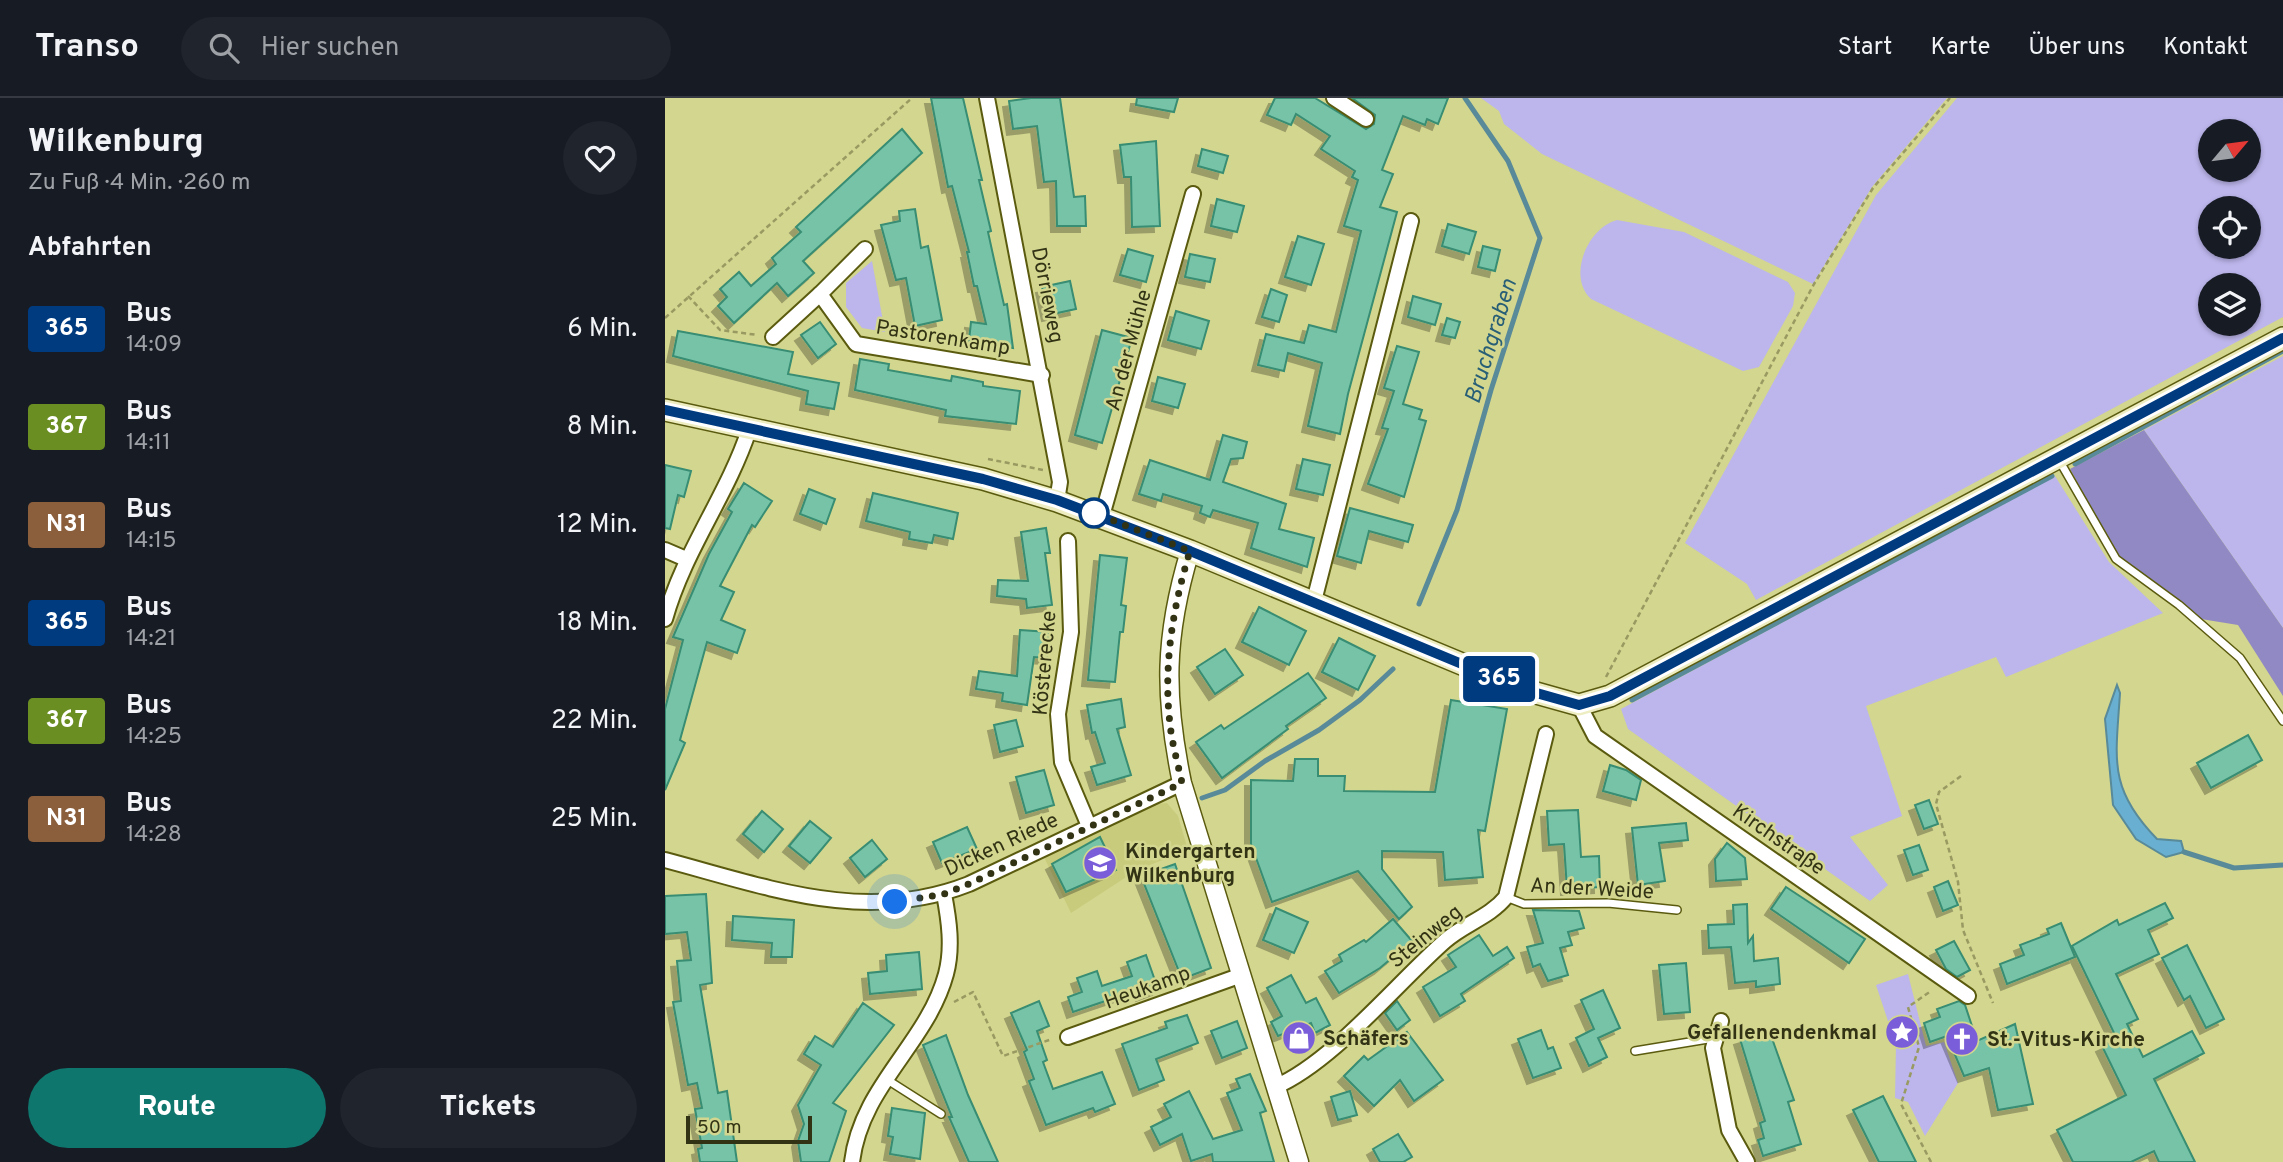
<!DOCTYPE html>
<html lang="de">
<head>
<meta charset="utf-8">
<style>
  body { margin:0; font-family:Overpass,sans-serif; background:#20242c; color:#f1f3f6; height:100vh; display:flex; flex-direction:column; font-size:26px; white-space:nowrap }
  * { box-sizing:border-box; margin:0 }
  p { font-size:23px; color:#9ea1a6 }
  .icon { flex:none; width:38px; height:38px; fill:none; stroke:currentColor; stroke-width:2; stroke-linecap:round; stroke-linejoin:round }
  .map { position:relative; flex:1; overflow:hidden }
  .sheet { display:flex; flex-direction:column; background:#171b24; width:665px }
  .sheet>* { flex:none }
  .badge { padding:0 14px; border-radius:5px; font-size:24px; line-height:46px }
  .needle { width:46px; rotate:61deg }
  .controls { position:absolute; left:1533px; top:21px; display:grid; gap:14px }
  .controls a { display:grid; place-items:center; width:63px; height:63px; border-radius:50%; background:#171b24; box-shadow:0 2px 5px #0004; font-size:35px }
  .scale { position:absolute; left:21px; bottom:18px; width:126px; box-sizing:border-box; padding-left:7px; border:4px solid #323315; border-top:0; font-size:19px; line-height:24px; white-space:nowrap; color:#323315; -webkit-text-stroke:5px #d3d68e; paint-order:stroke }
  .you { position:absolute; width:35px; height:35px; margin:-18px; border:5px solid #fff; border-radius:50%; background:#1a73e8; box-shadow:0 0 0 10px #1a73e833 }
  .map>.badge { position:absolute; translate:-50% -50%; box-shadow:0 0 0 4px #fff }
  h2 { padding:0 28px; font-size:26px; line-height:63px }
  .round { display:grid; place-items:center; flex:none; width:74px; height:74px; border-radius:37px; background:#20242c }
  .overview { display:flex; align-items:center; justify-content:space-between; height:119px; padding:0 28px }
  h1 { font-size:33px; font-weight:800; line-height:52px }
  .button { display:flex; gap:14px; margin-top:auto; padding:14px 28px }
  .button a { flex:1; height:80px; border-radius:42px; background:#0f766e; color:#fff; font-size:28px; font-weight:800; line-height:80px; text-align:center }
  .button a+a { background:#20242c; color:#f1f3f6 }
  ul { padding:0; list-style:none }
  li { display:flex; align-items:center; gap:21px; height:98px; padding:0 28px }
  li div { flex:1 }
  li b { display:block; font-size:26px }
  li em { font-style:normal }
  li .badge { min-width:77px; font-weight:700; text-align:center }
  header { display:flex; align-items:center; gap:42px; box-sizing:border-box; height:98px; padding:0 35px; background:#171b24; border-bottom:2px solid #363941 }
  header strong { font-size:33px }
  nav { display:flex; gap:38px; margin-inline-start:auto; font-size:24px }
  .search { width:490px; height:63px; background:#20242c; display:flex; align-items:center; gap:18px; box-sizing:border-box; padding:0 24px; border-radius:38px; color:#9ea1a6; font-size:26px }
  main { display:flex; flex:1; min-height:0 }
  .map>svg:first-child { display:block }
</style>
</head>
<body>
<header>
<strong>Transo</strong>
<div class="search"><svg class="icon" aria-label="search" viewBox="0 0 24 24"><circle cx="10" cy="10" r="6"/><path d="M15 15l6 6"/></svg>Hier suchen</div>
<nav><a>Start</a><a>Karte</a><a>Über uns</a><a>Kontakt</a></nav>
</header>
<main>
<section class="sheet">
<div class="overview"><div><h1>Wilkenburg</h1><p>Zu Fuß · 4 Min. · 260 m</p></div><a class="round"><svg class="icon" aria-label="heart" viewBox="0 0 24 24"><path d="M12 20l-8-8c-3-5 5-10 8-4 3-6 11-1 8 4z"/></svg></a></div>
<h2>Abfahrten</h2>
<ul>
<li><span class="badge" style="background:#003b80;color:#fff">365</span><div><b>Bus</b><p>14:09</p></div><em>6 Min.</em></li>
<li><span class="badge" style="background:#6b8e23;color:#fff">367</span><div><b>Bus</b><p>14:11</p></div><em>8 Min.</em></li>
<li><span class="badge" style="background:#8b5e3c;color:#fff">N31</span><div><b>Bus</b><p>14:15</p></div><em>12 Min.</em></li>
<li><span class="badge" style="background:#003b80;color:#fff">365</span><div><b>Bus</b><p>14:21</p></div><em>18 Min.</em></li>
<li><span class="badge" style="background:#6b8e23;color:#fff">367</span><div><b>Bus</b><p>14:25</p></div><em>22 Min.</em></li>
<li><span class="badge" style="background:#8b5e3c;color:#fff">N31</span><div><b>Bus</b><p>14:28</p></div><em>25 Min.</em></li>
</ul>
<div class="button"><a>Route</a><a>Tickets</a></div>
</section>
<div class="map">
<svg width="1618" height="1064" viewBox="0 0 1618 1064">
  <defs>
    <filter id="shadow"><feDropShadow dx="-6" dy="6" stdDeviation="0" flood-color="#0004"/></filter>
  </defs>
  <rect width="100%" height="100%" fill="#d3d68e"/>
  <!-- built -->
  <polygon fill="#c8cb7b" points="502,705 513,718 523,752 472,772 406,815 379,759 492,706"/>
  <!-- green -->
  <g fill="#bcb6ec" fill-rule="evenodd">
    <polygon points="816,0 1282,0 1207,89 1148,186 877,56 839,26 834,13"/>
    <path d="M1292,0h326v219l-527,283 -9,-16 -62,-41 191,-348zM1545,33h39v39h-39zM1545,110h39v39h-39zM1545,187h39v39h-39z"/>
    <path d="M952,122l67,12 104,50 7,11 -2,13 -34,61 -16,4 -152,-72c-24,-22 -4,-71 26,-79z"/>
    <polygon points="207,163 220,234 197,230 181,209 181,185"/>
    <polygon points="1618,258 1618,530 1479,332"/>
    <polygon points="1390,378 1444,464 1498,515 1341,579 1331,559 1201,608 1237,718 1185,739 1223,787 1205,803 963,631 956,611"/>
    <polygon points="1243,876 1261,948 1279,944 1293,985 1260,1038 1243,1004 1230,1000 1231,947 1211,887"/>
  </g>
  <!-- forest -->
  <polygon fill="#9189c3" points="1479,332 1618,530 1618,598 1573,527 1536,521 1452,457 1405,371"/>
  <!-- water -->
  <path fill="#68afd1" stroke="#588a99" stroke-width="2" d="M1452,587l3,8c-4,65 -13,95 37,146l24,2 3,11 -18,5 -30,-18 -23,-34 -8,-86z"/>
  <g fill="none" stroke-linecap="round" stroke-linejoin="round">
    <!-- stream -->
    <g stroke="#588a99" stroke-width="5">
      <polyline points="1410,366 1618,253"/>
      <polyline points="754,506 792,412 826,292 875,140 843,63 800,0"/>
      <polyline points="967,602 1387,378"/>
      <polyline points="537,700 560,692 600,663 654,632 695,602 728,571"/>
      <polyline points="1519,754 1569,770 1618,767"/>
    </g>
  </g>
  <!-- building -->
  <g fill="#76c3a8" stroke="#378d73" stroke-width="2" filter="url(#shadow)">
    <polygon points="266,0 298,0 317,82 314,82 326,133 323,134 339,207 342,206 348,250 304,243 306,224 321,226 312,188 309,188 302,154 304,154 287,88 283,89"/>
    <polygon points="366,0 395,0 409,99 420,98 421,128 392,128 391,83 379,84 372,28 348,31 344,3"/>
    <polygon points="472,0 513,0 509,14 471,7"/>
    <polygon points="610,0 650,0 701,31 709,26 710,17 687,0 783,0 773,26 762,21 760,27 738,18 717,72 728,76 715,109 732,114 683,296 675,336 643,328 657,265 623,255 619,273 593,267 601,236 639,245 644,227 671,234 696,133 679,128 693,82 687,79 690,73 656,51 665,38 631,16 626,27 602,17"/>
    <polygon points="237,31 257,55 138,163 149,175 123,198 112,185 69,225 53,208 62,199 55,191 74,174 86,188 111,166 107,160 136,134 131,129"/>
    <polygon points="491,43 495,128 467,129 466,79 459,79 455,47"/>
    <polygon points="537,51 563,58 558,75 533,68"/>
    <polygon points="552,101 579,108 572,134 546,128"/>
    <polygon points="250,111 256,150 263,148 277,222 250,228 241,180 231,182 216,127 235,123 234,113"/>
    <polygon points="783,126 811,134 804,156 777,148"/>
    <polygon points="633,138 659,146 646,187 620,179"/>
    <polygon points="818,148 835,152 830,173 813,169"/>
    <polygon points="463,151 488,158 481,184 455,177"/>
    <polygon points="525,156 550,161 545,184 520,179"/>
    <polygon points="405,183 411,211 383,217 377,189"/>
    <polygon points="606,191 622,197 614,224 597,219"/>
    <polygon points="748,198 776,206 770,227 743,219"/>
    <polygon points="511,213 544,223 536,251 503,242"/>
    <polygon points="782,220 795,224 790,240 777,237"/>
    <polygon points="155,224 171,246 153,260 136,237"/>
    <polygon points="437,232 467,240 437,345 410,337"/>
    <polygon points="13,233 128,254 123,276 174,285 169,311 141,306 143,293 8,258"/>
    <polygon points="732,248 754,254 738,306 757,312 754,321 761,323 739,399 703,386 723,331 717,330 729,293 719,290"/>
    <polygon points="195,261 224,266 223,272 286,283 287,278 318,284 318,288 355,293 351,326 280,318 281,312 190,292"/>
    <polygon points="493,279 520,286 513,310 487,303"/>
    <polygon points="558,337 582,344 578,360 566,361 558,384 621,406 614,431 649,440 642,469 586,450 593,425 548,412 545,419 535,415 537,408 498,396 496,403 474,396 485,362 545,382"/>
    <polygon points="638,361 665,367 658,397 631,391"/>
    <polygon points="0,367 26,373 19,399 13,397 5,431 0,430"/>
    <polygon points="79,385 107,403 90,429 87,427 55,488 69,494 56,522 80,532 72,555 42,544 15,642 20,645 0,692 0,611 18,542 8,539 44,456 67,414 63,411"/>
    <polygon points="144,391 170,401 161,426 135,416"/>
    <polygon points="208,395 293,415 288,441 269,437 267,445 244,441 245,434 201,423"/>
    <polygon points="685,410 748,427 743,444 704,433 696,465 672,458"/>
    <polygon points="381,430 385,455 380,455 387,507 362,510 361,501 332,498 333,482 363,483 356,434"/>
    <polygon points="435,457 462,460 456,507 461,508 458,534 455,534 450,584 423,582"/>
    <polygon points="594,509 641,533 624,567 577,544"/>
    <polygon points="355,532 384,534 382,560 369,559 362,607 337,603 338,595 311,591 314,573 352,578"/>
    <polygon points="674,540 710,558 693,592 657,574"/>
    <polygon points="560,551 578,577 550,596 532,569"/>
    <polygon points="643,575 661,600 621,628 623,631 557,680 531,644 556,627 559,631"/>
    <polygon points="456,601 460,629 452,631 466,677 432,687 426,669 440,665 430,634 427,635 422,607"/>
    <polygon points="786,602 842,611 820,733 813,732 818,779 780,782 778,754 717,753 717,771 747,809 734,821 693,773 607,804 586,746 586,682 628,683 630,661 653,661 653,678 680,678 679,693 770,694"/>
    <polygon points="351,622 358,648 335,654 329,627"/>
    <polygon points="1583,637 1597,662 1546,690 1532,665"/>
    <polygon points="945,667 961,672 976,682 971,702 938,693"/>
    <polygon points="379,672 389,707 361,715 351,679"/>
    <polygon points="1264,702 1273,726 1259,731 1250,707"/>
    <polygon points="913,712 916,759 934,758 935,789 902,791 899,746 884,747 882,713"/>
    <polygon points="97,713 118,731 99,754 78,736"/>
    <polygon points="145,723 166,740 145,765 124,748"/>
    <polygon points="1021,725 1023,742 994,745 1000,783 973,787 967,730"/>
    <polygon points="302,729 312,751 277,765 268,744"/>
    <polygon points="435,739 451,772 401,794 387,766"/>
    <polygon points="207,742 222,761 200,779 185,760"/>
    <polygon points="1062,745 1080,760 1082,781 1051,783 1050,761"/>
    <polygon points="1254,747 1263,772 1248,777 1239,752"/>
    <polygon points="510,766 546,870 517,881 476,778"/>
    <polygon points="1283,783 1293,807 1278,813 1269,789"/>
    <polygon points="1121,789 1200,841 1184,865 1106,811"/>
    <polygon points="41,796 47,885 35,887 53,995 62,993 72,1064 35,1064 33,1051 37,1050 30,1011 37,1010 32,985 23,987 8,904 16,903 12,863 26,862 22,834 0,836 0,798"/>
    <polygon points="1500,805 1508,820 1483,832 1494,856 1451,876 1473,921 1462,926 1478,959 1527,933 1539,955 1489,981 1530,1064 1494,1064 1489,1053 1466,1064 1408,1064 1392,1032 1461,997 1437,948 1452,941 1407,848 1452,822 1454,827"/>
    <polygon points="1082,806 1083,845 1088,838 1089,863 1113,860 1115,886 1091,889 1091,883 1070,885 1066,849 1044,850 1043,827 1069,826 1068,807"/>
    <polygon points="611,810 643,824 629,855 598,842"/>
    <polygon points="868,812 914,813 919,830 903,834 907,847 895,850 903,877 883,883 875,866 868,869 862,849 878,845"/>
    <polygon points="68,818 129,822 127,859 106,859 107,845 67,842"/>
    <polygon points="728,821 747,843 715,870 674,895 660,873 677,863 674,857 699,842 701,844"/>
    <polygon points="1396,825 1410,859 1342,886 1335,866 1359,857 1355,847 1384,836 1382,831"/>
    <polygon points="814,837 828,858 842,849 849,860 796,896 800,903 775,918 758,889 791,869 783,857"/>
    <polygon points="1289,843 1305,872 1292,879 1281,871 1271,852"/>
    <polygon points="1522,847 1559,921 1541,930 1525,898 1519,902 1497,860"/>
    <polygon points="254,854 257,891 205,896 203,875 222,873 221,857"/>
    <polygon points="481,857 493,891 477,897 475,892 461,896 408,914 403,899 417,894 412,880 432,873 437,888 467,878 462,864"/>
    <polygon points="1021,865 1025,914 999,916 994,867"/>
    <polygon points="626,877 641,905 651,900 665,927 650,935 646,925 613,938 606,924 617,918 602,890"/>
    <polygon points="938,892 955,930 933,940 942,959 924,968 911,940 929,931 916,902"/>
    <polygon points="374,903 384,928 372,933 382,962 378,964 388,991 437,974 450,1006 430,1014 428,1010 381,1027 364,983 369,981 359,954 362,952 346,915"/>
    <polygon points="732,903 745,922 732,932 720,915"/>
    <polygon points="1294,903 1300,907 1312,943 1350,926 1368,1006 1333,1012 1324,970 1299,978 1282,938 1265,944 1259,925 1275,919 1272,911"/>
    <polygon points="198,905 229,927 168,1005 181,1013 164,1064 136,1064 133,1043 139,1026 133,1007 156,967 139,956 150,938 168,949"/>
    <polygon points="522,917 533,945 491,961 499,982 474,992 457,946 502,930 500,924"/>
    <polygon points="572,923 582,950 557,960 546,933"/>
    <polygon points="876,932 883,951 888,949 896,970 868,980 853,941"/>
    <polygon points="1104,932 1129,1002 1123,1004 1136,1046 1098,1058 1093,1042 1099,1040 1095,1025 1100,1023 1075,941"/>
    <polygon points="742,934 778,982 749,1003 735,982 709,1008 679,978 699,958 703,962"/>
    <polygon points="281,937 303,997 333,1064 304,1064 284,1019 287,1019 258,947"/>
    <polygon points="585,976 601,1013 595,1015 609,1064 548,1064 547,1056 526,1063 517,1036 495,1047 486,1029 506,1019 499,1006 524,993 548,1041 577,1032 562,995 575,990 571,981"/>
    <polygon points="685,993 692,1017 673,1022 666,999"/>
    <polygon points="1218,998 1251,1064 1214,1064 1188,1012"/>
    <polygon points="227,1010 260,1015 255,1061 225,1056 228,1039 223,1038"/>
    <polygon points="733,1036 747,1059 738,1064 715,1064 708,1051"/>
  </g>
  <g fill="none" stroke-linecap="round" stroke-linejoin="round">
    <!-- service casing -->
    <g stroke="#5b5b10" stroke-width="10">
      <g id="service">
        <polyline points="1394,362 1451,461 1514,507 1575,560 1618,623"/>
        <polyline points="841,799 859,806 943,805 1012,812"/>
        <polyline points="970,953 1043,941 1048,934"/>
        <polyline points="221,981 276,1016"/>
      </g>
    </g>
    <!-- minor casing -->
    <g stroke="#5b5b10" stroke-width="18">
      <g id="minor">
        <polyline points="322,0 395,384 392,403"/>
        <polyline points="669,0 701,21"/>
        <polyline points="200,151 155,196 191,246 377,277"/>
        <polyline points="108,239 155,196"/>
        <polyline points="437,418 528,96"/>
        <polyline points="403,443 406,534 393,616 397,664 424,728"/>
        <polyline points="0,452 21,461"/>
        <polyline points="649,503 746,123"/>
        <path d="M0,521c19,-68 62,-123 84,-189"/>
        <polyline points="914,607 930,638 1303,898"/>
        <path d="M0,762c102,27 200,65 304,24l213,-101"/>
        <polyline points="1056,923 1048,950 1064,1032 1082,1064"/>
        <polyline points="403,939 574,878"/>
        <path d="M610,989c58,-25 121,-103 170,-146 19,-17 45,-24 61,-44l40,-163"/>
        <path d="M187,1064c9,-76 75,-118 94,-188 7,-26 3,-54 -2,-80"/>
      </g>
    </g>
    <!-- tertiary casing -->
    <g stroke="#5b5b10" stroke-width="21">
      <path id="tertiary" d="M525,453c-26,86 -26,145 -8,232l117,379"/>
    </g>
    <!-- secondary casing -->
    <g stroke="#5b5b10" stroke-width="24">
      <polyline id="secondary" points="0,312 318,381 392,403 525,453 857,591 914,607 945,598 1618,240"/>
    </g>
    <!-- path -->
    <g stroke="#989a62" stroke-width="2.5" stroke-dasharray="5 3.5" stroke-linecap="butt">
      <polyline points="23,198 55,232 93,237"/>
      <polyline points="0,220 247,0"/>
      <polyline points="323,361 378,372"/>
      <polyline points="941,579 1149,186 1208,90 1285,0"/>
      <polyline points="1296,678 1274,694 1271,706 1293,784 1298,832 1328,905"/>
      <polyline points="289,904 308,894 338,958 387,941"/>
      <polyline points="1266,1064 1236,1006 1254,949 1243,909 1266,893"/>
    </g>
    <!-- service -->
    <use href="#service" stroke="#fff" stroke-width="7"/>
    <!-- minor -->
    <use href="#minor" stroke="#fff" stroke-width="14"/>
    <!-- tertiary -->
    <use href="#tertiary" stroke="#fff" stroke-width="18"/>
    <!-- secondary -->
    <use href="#secondary" stroke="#ededc1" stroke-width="21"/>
  </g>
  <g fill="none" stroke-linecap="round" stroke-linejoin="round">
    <!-- line casing -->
    <g stroke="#fff" stroke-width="16">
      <polyline id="line" points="0,312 318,381 392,402 525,453 857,591 914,607 945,598 1618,240"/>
    </g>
    <!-- line -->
    <use href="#line" stroke="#003b80" stroke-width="10"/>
    <!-- walk -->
    <path stroke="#323315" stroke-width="7" stroke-dasharray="0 12.6" d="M230,804l49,-8 25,-10 213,-101c-4,-19 -10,-39 -12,-59 -7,-58 3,-118 20,-173l-96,-38"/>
  </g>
  <!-- icons -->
  <defs>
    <g id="school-disc" transform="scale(1.75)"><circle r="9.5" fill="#7a5ed9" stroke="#d3d68e"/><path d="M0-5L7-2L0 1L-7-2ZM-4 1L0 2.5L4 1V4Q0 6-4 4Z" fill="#fff"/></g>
    <g id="sight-disc" transform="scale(1.75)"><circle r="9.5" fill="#7a5ed9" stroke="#d3d68e"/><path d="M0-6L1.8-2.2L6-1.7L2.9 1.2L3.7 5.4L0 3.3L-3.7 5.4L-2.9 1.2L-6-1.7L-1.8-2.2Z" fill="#fff"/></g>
    <g id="shop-disc" transform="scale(1.75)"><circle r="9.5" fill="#7a5ed9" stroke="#d3d68e"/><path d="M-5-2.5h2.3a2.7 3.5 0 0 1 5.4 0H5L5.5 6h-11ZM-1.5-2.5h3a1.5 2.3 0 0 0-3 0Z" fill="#fff"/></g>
    <g id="church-disc" transform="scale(1.75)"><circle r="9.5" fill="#7a5ed9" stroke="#d3d68e"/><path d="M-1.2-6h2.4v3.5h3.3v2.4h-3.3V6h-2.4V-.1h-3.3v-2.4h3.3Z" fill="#fff"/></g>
  </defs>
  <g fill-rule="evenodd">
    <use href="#school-disc" x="435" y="765"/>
    <use href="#sight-disc" x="1237" y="934"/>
    <use href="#shop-disc" x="634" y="940"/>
    <use href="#church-disc" x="1297" y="941"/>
  </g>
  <!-- markers -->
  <circle fill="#fff" stroke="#003b80" stroke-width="3.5" cx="429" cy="415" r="14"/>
  <g text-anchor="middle" stroke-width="5" stroke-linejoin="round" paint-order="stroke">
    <!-- street labels -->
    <g font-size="21" fill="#323315" stroke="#d3d68e">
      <text transform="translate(383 197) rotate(79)" y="7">Dörrieweg</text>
      <text transform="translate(278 239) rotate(9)" y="7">Pastorenkamp</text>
      <text transform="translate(463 252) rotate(-75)" y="7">An der Mühle</text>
      <text transform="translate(379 565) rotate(-85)" y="7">Kösterecke</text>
      <text transform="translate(1114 741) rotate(35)" y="7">Kirchstraße</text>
      <text transform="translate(336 746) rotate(-25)" y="7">Dicken Riede</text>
      <text transform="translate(927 790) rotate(3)" y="7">An der Weide</text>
      <text transform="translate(760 838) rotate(-39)" y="7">Steinweg</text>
      <text transform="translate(482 889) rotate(-20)" y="7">Heukamp</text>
    </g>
    <!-- poi labels -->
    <g font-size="21" font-weight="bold" fill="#323315" stroke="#d3d68e" text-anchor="start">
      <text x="460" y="760">Kindergarten<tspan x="460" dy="24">Wilkenburg</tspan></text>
      <text x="1212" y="941" text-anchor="end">Gefallenendenkmal</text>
      <text x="658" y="947">Schäfers</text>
      <text x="1322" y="948">St.-Vitus-Kirche</text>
    </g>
    <!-- water labels -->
    <g font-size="23" font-style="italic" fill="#285f77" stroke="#d3d68e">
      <text transform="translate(825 243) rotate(-73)" y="8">Bruchgraben</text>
    </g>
  </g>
</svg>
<div class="controls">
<a><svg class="needle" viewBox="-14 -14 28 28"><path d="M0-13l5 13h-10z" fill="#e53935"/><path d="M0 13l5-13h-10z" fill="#9ea1a6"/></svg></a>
<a><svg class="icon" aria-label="locate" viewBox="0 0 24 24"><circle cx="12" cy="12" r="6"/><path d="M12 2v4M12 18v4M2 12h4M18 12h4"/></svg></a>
<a><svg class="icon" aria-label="layers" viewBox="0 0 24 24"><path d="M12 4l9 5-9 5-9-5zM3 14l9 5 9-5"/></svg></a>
</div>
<div class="scale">50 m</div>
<div class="you" style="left:230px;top:804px"></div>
<b class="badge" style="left:834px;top:581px;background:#003b80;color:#fff">365</b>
</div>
</main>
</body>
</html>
